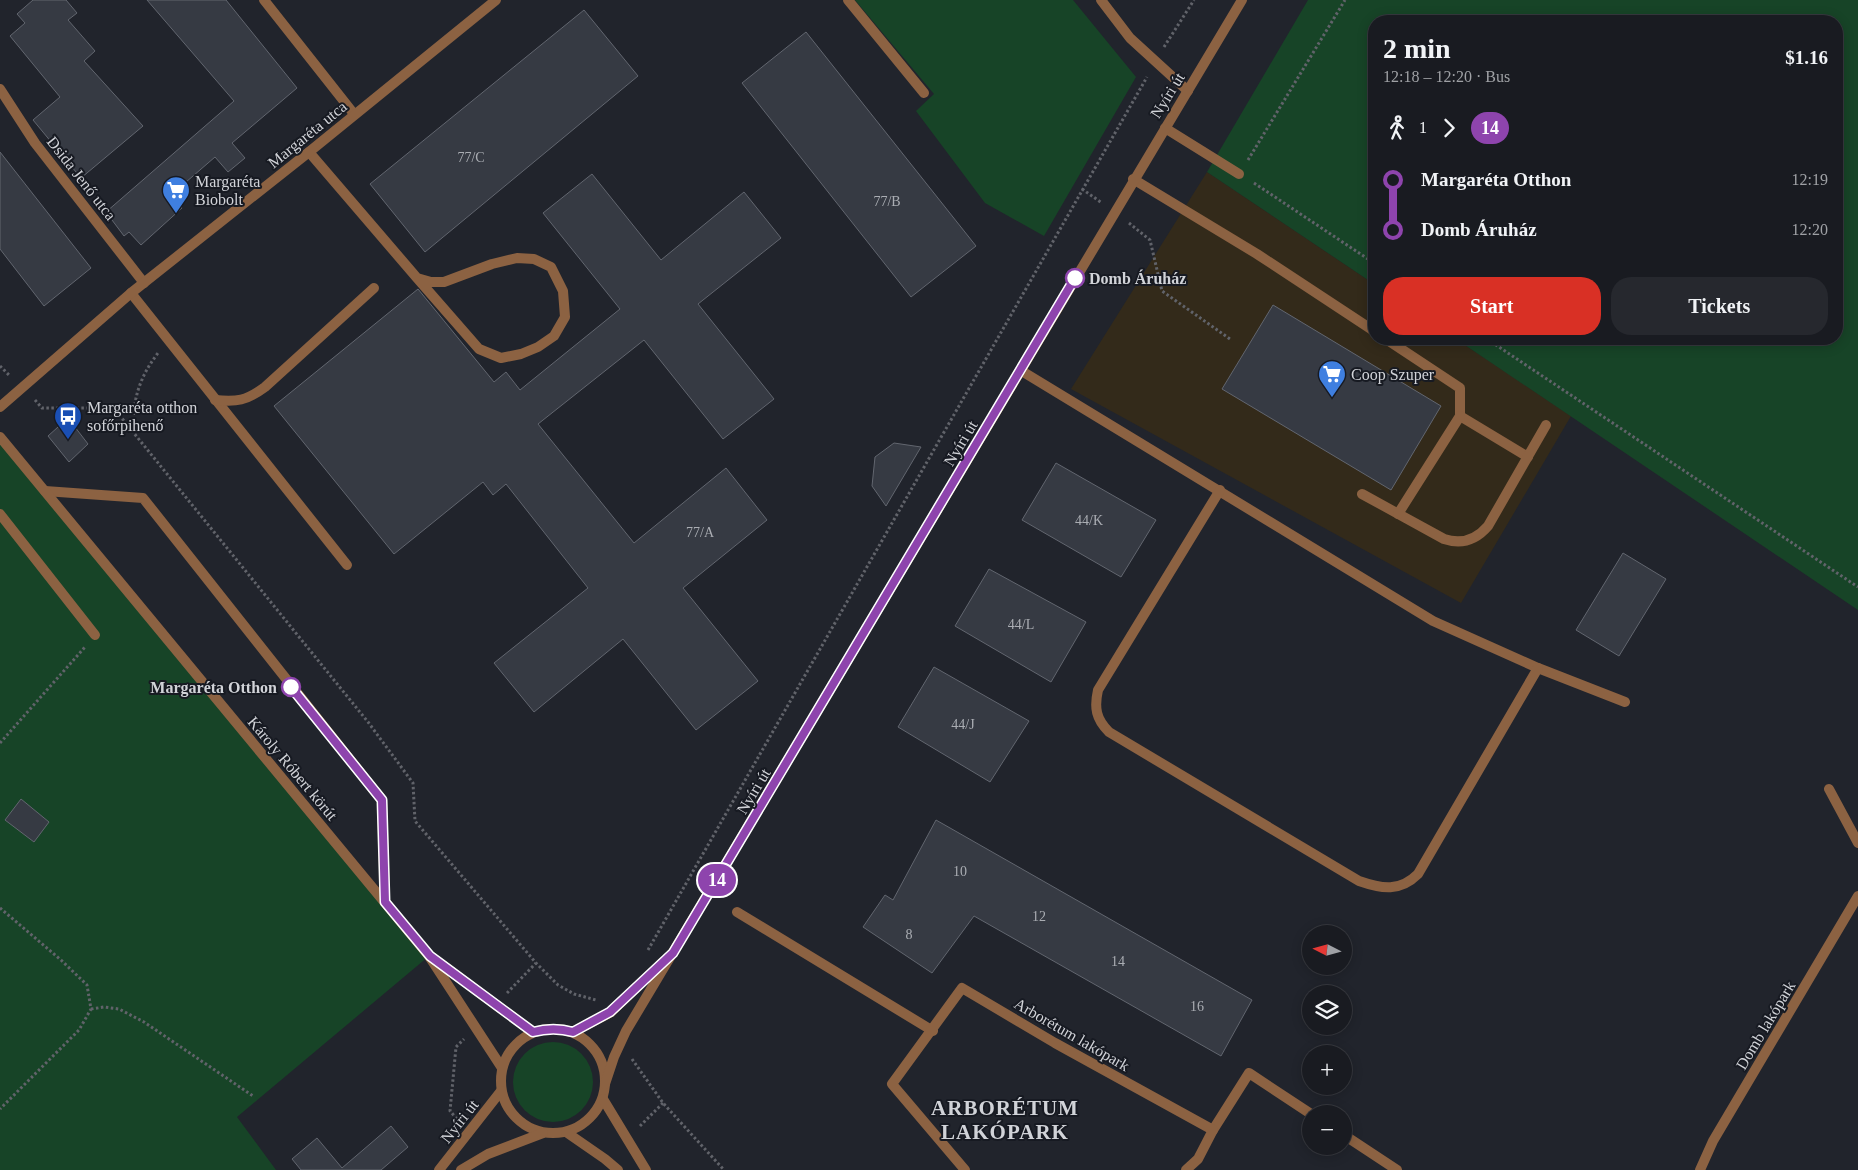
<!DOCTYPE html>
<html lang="en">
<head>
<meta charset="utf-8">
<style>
  body { margin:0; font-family:Georgia,serif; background:#26282e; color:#f1f3f6; height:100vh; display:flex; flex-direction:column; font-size:19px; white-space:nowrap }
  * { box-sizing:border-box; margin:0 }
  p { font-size:16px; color:#9fa1a5 }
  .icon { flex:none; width:28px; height:28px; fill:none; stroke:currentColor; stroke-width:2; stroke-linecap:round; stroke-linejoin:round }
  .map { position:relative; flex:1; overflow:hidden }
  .sheet { position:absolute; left:1368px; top:15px; width:475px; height:330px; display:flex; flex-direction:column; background:#191b21; border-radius:20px; box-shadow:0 2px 12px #0003,0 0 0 1px #37393f }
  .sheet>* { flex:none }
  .badge { padding:0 10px; border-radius:16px; font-size:18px; line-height:32px }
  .needle { width:32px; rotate:276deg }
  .tools { position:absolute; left:1302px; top:925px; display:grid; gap:10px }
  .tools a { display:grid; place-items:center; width:50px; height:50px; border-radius:50%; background:#191b21; box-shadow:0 2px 12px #0003,0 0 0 1px #37393f; font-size:25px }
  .map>.badge { position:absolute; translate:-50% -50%; box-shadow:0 0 0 2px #fff }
  .legs { display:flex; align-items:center; gap:8px; height:55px; padding:0 15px; font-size:16px }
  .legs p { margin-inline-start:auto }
  .summary { display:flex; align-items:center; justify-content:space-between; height:85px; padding:0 15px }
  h1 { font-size:28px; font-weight:700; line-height:38px }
  .primary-button { display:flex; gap:10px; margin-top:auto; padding:10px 15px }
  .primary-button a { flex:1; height:58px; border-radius:20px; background:#d93025; color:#fff; font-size:20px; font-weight:700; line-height:58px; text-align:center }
  .primary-button a+a { background:#26282e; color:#f1f3f6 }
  ul { padding:0 15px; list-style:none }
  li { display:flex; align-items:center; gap:18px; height:50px; font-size:19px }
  li i { display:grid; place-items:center; width:8px; height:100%; margin:0 6px; background:currentColor }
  li i::after { content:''; width:12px; height:12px; margin:-6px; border:4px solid; border-radius:50%; background:#191b21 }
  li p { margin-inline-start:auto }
  li:first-child i { background:linear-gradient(#0000 50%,currentColor 0) }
  li:last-child i { background:linear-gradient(currentColor 50%,#0000 0) }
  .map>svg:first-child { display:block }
</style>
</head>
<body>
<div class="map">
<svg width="1858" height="1170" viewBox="0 0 1858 1170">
  <rect width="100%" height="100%" fill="#21242c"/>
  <!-- commercial -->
  <polygon fill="#332a1a" points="1207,172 1374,284 1374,339 1456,339 1571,416 1461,603 1071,389"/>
  <!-- green -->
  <g fill="#174427">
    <polygon points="855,0 1073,0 1136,77 1044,236 985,203 916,111 934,94"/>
    <polygon points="1308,0 1858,0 1858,610 1456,339 1836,339 1836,21 1374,21 1374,284 1207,172"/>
    <polygon points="0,437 429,956 237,1117 276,1170 0,1170"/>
    <circle cx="553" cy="1082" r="40"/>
  </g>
  <!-- building -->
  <g fill="#363a43" stroke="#62666f">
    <polygon points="33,0 66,0 77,13 68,20 95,51 84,61 143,126 81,178 33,120 60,97 10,36 25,23 17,14"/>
    <polygon points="147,0 226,0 297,88 232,143 245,158 228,172 215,157 171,195 182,208 141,245 129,232 124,236 106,212 234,101"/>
    <polygon points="584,10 638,76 425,252 370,184"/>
    <polygon points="806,32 976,246 911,297 742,83"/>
    <polygon points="0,152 91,268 44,306 0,249"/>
    <polygon points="592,174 661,260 744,192 781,238 698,304 774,399 723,439 644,340 538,424 634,543 726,468 767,520 683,588 758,681 696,730 623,639 534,712 494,663 588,588 506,484 493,495 483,482 394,554 274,406 418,289 494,382 506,372 520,390 620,309 543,213"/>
    <polygon points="1273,305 1441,406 1391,490 1222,389"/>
    <polygon points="68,418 88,444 69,462 48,436"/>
    <polygon points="894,443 921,447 886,506 872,486 875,457"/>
    <polygon points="1056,463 1156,520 1121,577 1022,520"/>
    <polygon points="1623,553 1666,579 1619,656 1576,630"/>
    <polygon points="989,569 1086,622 1051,682 955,626"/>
    <polygon points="934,667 1029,721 990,782 898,727"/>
    <polygon points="21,799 49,822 34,842 5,820"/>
    <polygon points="936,820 1252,1000 1221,1056 974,916 932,973 863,927 885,895 893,900"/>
    <polygon points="391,1126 408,1147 381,1170 301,1170 292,1159 317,1138 342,1168"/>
  </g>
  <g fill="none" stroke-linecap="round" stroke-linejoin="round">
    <!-- path -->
    <g stroke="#61636a" stroke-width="3" stroke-dasharray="2.5 2.5" stroke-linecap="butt">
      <polyline points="1164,47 1194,0"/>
      <polyline points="1248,160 1345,0"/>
      <polyline points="1254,183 1374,263"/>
      <polyline points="1082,189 1102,203"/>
      <polyline points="1129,223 1150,240 1162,291 1230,339"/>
      <polyline points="1487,339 1858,587"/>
      <polyline points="0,366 10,376"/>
      <polyline points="35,400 42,408 106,408 116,411 368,722 413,783 415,821 536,963 558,985 574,994 596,1000"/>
      <path d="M133,430c0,-31 6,-52 25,-77"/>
      <polyline points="0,743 85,647"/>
      <polyline points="0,908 61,960 87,985 91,1009 79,1030 0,1109"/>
      <polyline points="648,950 1147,77"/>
      <polyline points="507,993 536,963"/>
      <polyline points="91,1009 104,1007 119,1009 144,1022 253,1096"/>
      <polyline points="632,1059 663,1103 724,1170"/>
      <polyline points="457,1119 450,1111 456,1047 464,1039"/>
      <polyline points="640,1126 663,1103"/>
    </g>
    <!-- service -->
    <g stroke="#8c6242" stroke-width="10">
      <polyline points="1165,128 1239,174"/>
      <polyline points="309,152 417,278 479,349 501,358 521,354 538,347 554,336 565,317 563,291 551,267 534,259 517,258 492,264 444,282 431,282 417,278"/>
      <polyline points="1133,179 1257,254 1374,331"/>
      <polyline points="131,293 347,565"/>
      <polyline points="1386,339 1460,388 1460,416 1528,457"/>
      <path d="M215,400c22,2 31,1 50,-13l109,-99"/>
      <polyline points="45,491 143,498 382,800 385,902"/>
      <path d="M1362,494l82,45c18,6 32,1 44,-13l58,-101"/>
      <polyline points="0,514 95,635"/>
      <polyline points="1398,514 1460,416"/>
    </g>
    <!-- minor -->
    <g stroke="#8c6242" stroke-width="10">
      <polyline points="264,0 354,114"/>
      <polyline points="848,0 924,93"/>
      <polyline points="1101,0 1130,38 1188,91"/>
      <polyline points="0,89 35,143 144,283"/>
      <polyline points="1020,370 1433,621 1538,668 1625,702"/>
      <polyline points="0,407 131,293 309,152 496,0"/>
      <path d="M1220,490l-122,200c-4,18 -2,29 11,42l250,149c23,8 41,11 59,-7l120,-206"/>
      <polyline points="1829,789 1858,843"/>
      <polyline points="737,912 933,1031"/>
      <polyline points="1213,1130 1249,1073 1311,1114"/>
      <polyline points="1344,1135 1397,1170"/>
      <polyline points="965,1170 892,1084 962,988 1055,1043 1213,1130 1198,1159 1186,1170"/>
      <polyline points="1700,1170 1713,1141 1858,896"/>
    </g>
    <!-- tertiary -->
    <g stroke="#8c6242" stroke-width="10">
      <polyline points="0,437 429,956 502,1068"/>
      <polyline points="434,959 533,1032"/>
      <circle cx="553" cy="1081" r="52"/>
      <polyline points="573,1032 611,1012 663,962"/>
      <polyline points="605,1084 614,1057 626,1031 1242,0"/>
      <polyline points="603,1099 646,1170"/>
      <polyline points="566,1132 605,1159 618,1170"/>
      <polyline points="439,1170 501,1091"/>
      <polyline points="461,1170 488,1154 543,1133"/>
    </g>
  </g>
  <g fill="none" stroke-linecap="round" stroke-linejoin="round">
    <!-- line-1 casing -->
    <g stroke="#fff" stroke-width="11">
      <path id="line-1" d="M291,687l91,113 3,102 45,54 103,76c15,-4 26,-4 40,0l37,-20 63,-59 402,-675"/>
    </g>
    <!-- line-1 -->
    <use href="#line-1" stroke="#8e44ad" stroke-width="8"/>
  </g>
  <!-- icons -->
  <defs>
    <g id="supermarket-pin" transform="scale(1.4375)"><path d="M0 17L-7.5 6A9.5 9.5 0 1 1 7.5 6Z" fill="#3f7fe0" stroke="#171a22"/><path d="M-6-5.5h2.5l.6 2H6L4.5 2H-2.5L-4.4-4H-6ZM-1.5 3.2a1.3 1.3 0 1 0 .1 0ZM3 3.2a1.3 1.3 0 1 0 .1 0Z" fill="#fff"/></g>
    <g id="bus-pin" transform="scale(1.4375)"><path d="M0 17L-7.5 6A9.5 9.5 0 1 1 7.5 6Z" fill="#1a4fb4" stroke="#171a22"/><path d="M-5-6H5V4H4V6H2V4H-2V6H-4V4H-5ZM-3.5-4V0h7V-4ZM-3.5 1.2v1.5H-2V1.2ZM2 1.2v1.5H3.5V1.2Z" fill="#fff"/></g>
  </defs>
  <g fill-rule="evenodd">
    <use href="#supermarket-pin" x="176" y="190"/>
    <use href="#supermarket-pin" x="1332" y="374"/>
    <use href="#bus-pin" x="68" y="416"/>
  </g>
  <!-- markers -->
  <g fill="#fff" stroke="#8e44ad" stroke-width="2.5">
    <circle cx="1075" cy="278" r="9"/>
    <circle cx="291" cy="687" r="9"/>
  </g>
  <g text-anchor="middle" stroke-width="4" stroke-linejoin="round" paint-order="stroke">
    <!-- number labels -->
    <g font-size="14" fill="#aaadb3">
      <text x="471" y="162">77/C</text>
      <text x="887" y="206">77/B</text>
      <text x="1089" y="525">44/K</text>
      <text x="700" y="537">77/A</text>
      <text x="1021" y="629">44/L</text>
      <text x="963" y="729">44/J</text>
      <text x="960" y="876">10</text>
      <text x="1039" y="921">12</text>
      <text x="909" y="939">8</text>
      <text x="1118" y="966">14</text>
      <text x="1197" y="1011">16</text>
    </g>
    <!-- street labels -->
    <g font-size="16" fill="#d1d3d8" stroke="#171a22">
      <text transform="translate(1167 95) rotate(-58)" y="6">Nyíri út</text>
      <text transform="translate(307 134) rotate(-39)" y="6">Margaréta utca</text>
      <text transform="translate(82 178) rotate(52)" y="6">Dsida Jenő utca</text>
      <text transform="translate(960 443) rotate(-59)" y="6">Nyíri út</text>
      <text transform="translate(293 768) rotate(50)" y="6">Károly Róbert körút</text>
      <text transform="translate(753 791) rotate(-59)" y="6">Nyíri út</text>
      <text transform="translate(1765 1025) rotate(-59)" y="6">Domb lakópark</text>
      <text transform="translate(1072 1034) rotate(30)" y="6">Arborétum lakópark</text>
      <text transform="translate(459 1121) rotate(-52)" y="6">Nyíri út</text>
    </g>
    <!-- poi labels -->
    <g font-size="16" fill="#d1d3d8" stroke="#171a22" text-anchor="start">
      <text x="195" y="187">Margaréta<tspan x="195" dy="18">Biobolt</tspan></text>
      <text x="1351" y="380">Coop Szuper</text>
      <text x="87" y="413">Margaréta otthon<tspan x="87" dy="18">sofőrpihenő</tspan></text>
    </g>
    <!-- stop labels -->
    <g font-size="16" font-weight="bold" fill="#d1d3d8" stroke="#171a22" text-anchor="start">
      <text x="1089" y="284">Domb Áruház</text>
      <text x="277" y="693" text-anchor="end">Margaréta Otthon</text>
    </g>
    <!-- district labels -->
    <g font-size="21" font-weight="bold" letter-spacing="1" fill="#d1d3d8" stroke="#171a22">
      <text x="1005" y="1115">ARBORÉTUM<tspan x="1005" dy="24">LAKÓPARK</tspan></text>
    </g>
  </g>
</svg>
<div class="tools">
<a><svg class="needle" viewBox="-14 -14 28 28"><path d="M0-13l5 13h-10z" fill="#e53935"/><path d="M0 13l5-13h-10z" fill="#9fa1a5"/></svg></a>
<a><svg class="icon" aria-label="layers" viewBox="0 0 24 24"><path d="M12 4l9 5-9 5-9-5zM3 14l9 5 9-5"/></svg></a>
<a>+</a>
<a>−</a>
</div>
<b class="badge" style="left:717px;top:880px;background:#8e44ad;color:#fff">14</b>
<section class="sheet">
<div class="summary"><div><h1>2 min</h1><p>12:18 – 12:20 · Bus</p></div><b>$1.16</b></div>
<div class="legs"><svg class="icon" aria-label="walk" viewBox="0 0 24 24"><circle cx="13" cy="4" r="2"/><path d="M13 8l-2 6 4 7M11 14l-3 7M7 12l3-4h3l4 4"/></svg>1<svg class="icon" aria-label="forward" viewBox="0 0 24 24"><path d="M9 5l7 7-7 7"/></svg><b class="badge" style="background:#8e44ad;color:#fff">14</b></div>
<ul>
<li><i style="color:#8e44ad"></i><b>Margaréta Otthon</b><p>12:19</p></li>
<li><i style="color:#8e44ad"></i><b>Domb Áruház</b><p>12:20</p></li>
</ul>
<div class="primary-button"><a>Start</a><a>Tickets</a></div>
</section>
</div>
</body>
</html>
